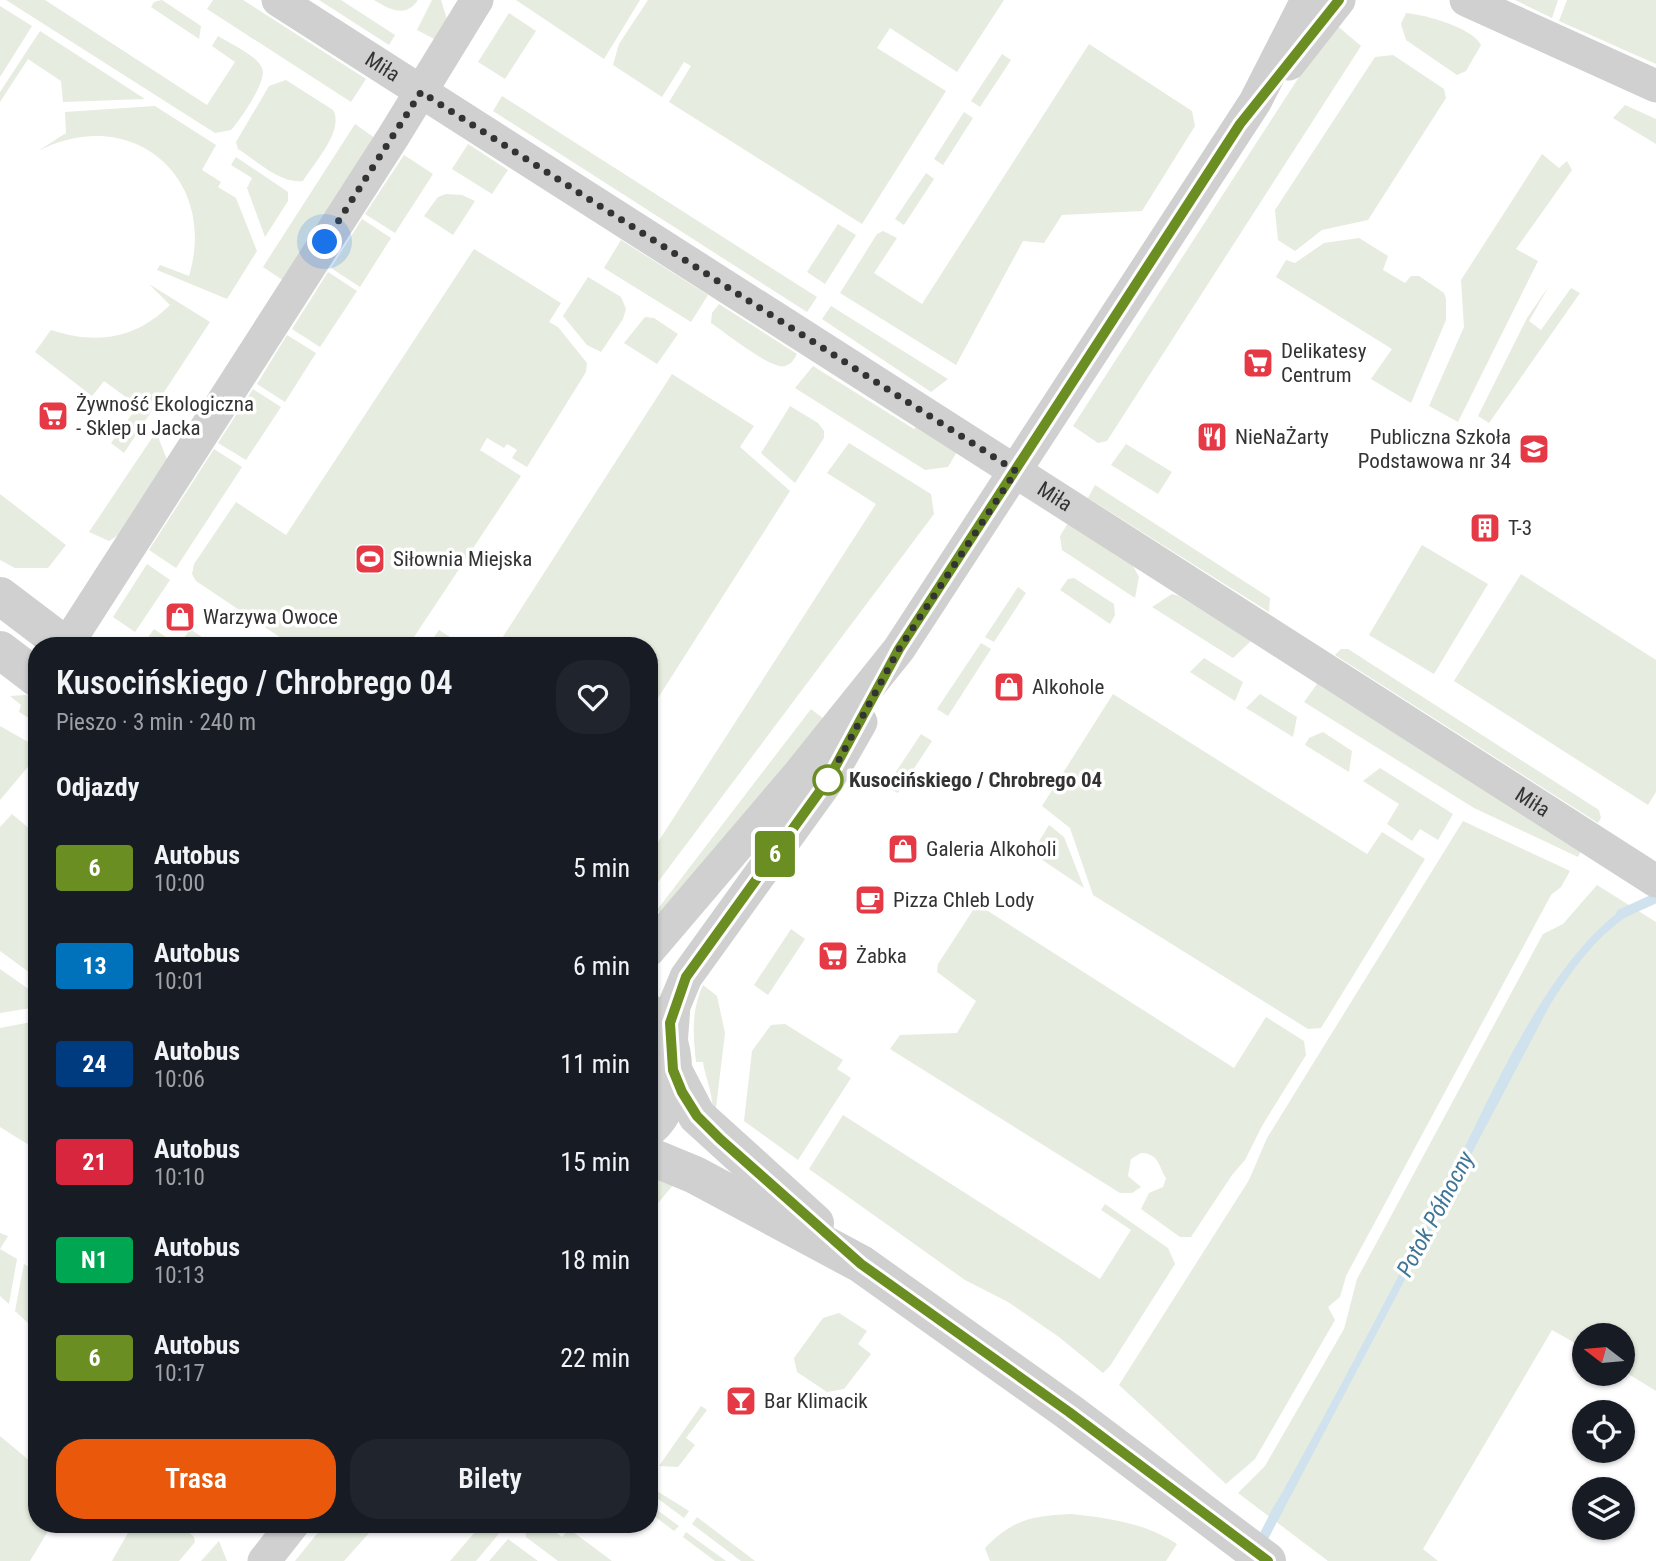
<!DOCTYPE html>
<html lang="pl">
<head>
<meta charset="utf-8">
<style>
  body { margin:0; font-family:"Roboto Condensed",sans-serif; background:#20242c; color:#f1f3f6; height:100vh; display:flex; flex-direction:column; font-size:26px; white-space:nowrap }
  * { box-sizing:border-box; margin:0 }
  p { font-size:23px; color:#9ea1a6 }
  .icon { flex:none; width:38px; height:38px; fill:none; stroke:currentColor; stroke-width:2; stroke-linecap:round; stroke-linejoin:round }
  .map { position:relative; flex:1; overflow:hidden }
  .sheet { position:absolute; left:28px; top:637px; width:630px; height:896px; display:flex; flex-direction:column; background:#171b24; border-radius:28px; box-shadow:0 2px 5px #0004 }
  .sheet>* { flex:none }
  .badge { padding:0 14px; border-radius:5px; font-size:24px; line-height:46px }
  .needle { width:46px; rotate:286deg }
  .controls { position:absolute; left:1572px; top:1323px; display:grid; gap:14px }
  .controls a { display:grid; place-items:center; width:63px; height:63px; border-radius:50%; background:#171b24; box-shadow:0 2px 5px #0004; font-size:35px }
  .you { position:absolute; width:35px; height:35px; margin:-18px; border:5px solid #fff; border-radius:50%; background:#1a73e8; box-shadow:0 0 0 10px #1a73e833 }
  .map>.badge { position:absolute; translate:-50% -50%; box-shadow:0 0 0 4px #fff }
  h2 { padding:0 28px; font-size:26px; line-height:63px }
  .round { display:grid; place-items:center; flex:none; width:74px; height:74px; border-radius:28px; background:#20242c }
  .head { display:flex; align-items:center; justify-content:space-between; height:119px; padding:0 28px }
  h1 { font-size:33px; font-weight:600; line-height:52px }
  .cta { display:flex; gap:14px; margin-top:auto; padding:14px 28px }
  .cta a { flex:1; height:80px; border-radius:28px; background:#ea580c; color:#fff; font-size:28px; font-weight:600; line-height:80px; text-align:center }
  .cta a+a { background:#20242c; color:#f1f3f6 }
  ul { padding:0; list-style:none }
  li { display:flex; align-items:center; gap:21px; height:98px; padding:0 28px }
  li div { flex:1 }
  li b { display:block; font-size:26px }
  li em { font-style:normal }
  li .badge { min-width:77px; font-weight:700; text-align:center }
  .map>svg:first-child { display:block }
</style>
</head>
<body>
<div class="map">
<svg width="1656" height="1561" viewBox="0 0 1656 1561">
  <rect width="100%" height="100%" fill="#fff"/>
  <!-- green -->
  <g fill="#e6ecdf">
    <path d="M6,0h39l162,105 28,-43 -23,-16 6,-10c13,8 38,19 44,32 6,12 -22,52 -31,62l-16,3z"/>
    <polygon points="162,0 201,26 199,39 151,7 154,2"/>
    <polygon points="213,0 243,0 366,79 351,102 207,9"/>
    <polygon points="319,0 341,0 395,35 389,45"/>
    <path d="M374,0h44c-12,18 -28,10 -44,0z"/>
    <polygon points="432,0 441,0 449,26 438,41 417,30"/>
    <polygon points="516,0 640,0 604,59"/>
    <polygon points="648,0 1004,0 957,72 890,28 877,48 946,91 862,224 669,102 691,66 684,62 662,97 613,65 619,44"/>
    <polygon points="1515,0 1558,0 1552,18"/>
    <polygon points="1567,0 1656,0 1656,64 1559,21"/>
    <polygon points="0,6 32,26 0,77"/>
    <polygon points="509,13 536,31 505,79 478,62"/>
    <path d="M1406,13c20,2 65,14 75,32l-15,26 -9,4 -51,-35 -5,-16z"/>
    <polygon points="1334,23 1361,46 1107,441 1098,443 1073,426"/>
    <polygon points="40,31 145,99 63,102 61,81 28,59 0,102 0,92"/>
    <polygon points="1089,44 1192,111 1195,126 1142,211 1062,215 1044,243 1023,241 956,365 840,293 877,234 883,231 897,238 874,273 922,304"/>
    <polygon points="1002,54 1011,60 980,107 971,101"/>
    <polygon points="1393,55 1444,89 1446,98 1368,220 1322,230 1295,251 1278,240 1275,210 1375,57"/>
    <path d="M286,80l47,30c12,20 -20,54 -30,71 -23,3 -46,-20 -65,-32l-2,-7 33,-56z"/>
    <polygon points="502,96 817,297 807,312 493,111"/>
    <polygon points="1625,105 1656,119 1656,144 1613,118"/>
    <path d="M155,106l61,39 -14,25 19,12 -3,5 18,11 21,53 -30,48 -70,-29 3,-5 29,11c30,-100 -59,-173 -151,-125l28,-18 -1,-21z"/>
    <polygon points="964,112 973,118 943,165 934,159"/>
    <polygon points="355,124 376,139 284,281 263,267"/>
    <polygon points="468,144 508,170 492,194 452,169"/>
    <polygon points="1542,154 1559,168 1567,161 1572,170 1516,249 1538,261 1458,422 1429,406 1464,327 1461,280"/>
    <polygon points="404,155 433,174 395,233 365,214"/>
    <polygon points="236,157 288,192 288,201 265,237 247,188 252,178 231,165"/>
    <polygon points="926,173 934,179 904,225 895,219"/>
    <polygon points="446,194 462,195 475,201 453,235 424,216 438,197"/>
    <polygon points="362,219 391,238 360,287 331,268"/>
    <polygon points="838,224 856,235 825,284 807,272"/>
    <polygon points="1359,238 1388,256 1383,270 1405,283 1411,276 1419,276 1444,293 1446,299 1446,320 1411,403 1371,379 1392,349 1276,277 1286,260 1295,263 1324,243"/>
    <polygon points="621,240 708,295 691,322 604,268"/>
    <polygon points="474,249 561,303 549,322 558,327 587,363 586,372 527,467 512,458 517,450 507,444 504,448 487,438 480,450 521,476 408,646 293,646 196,581 192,574 194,564 236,502 286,535"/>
    <polygon points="328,272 357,291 320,347 292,329"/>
    <polygon points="588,277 621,297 626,309 623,319 601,352 587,345 563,316"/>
    <path d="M149,284l61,38 -86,131 -13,-10 27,-37 -34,-25 -12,15 -57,-44 16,-22c45,15 85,9 119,-25z"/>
    <polygon points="1549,286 1529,321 1541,330 1571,288 1580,293 1489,423 1478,416 1527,318"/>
    <path d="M719,304l78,50c-3,5 -5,10 -12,12 -14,4 -60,-34 -74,-43l1,-10z"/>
    <polygon points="831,306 948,379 931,392 822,319"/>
    <polygon points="645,317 654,318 678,334 657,364 624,343"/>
    <polygon points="287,335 316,353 285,402 257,384"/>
    <polygon points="813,366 914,429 918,425 958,450 948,467 925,470 795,388"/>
    <polygon points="672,374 754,426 740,447 790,491 649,712 649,646 497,646"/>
    <polygon points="253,389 281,407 246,460 218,443"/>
    <polygon points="790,406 818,423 824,431 824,438 795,483 761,453"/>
    <polygon points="156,432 168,462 121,533 109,541 89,532"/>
    <polygon points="849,443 931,494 934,514 649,894 649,856 876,504 827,473"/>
    <polygon points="1126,444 1172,472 1158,494 1111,465"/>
    <polygon points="214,449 242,467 176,568 149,550"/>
    <polygon points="1095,485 1270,598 1269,612 1088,498"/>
    <polygon points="0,494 66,545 48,568 15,568 0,560"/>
    <polygon points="1068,523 1133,566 1139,577 1135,598 1062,550 1060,536"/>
    <polygon points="1422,545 1488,584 1434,674 1369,635"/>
    <polygon points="147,564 170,580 135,632 113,617"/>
    <polygon points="1521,574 1656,660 1656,792 1648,805 1454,681"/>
    <polygon points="1074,578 1114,604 1115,615 1110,624 1060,590 1068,579"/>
    <polygon points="1018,587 1026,593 994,642 985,637"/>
    <polygon points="1172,594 1179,596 1251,641 1233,658 1152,607"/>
    <polygon points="154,629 179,646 190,629 209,642 206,646 142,646"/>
    <polygon points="439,630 464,646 428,646"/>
    <polygon points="981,643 991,649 948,716 937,709"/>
    <polygon points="1341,649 1348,649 1599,810 1601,818 1598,823 1335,655"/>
    <polygon points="1204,658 1243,682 1235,701 1190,672"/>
    <polygon points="1317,684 1581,851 1578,857 1474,808 1304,702"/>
    <polygon points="1113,694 1367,854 1382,832 1425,859 1321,1028 1308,1029 1093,895 1070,828 1042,806"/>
    <polygon points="1260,694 1297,717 1293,737 1246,708"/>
    <polygon points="26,695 37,700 37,723 19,712 21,705 10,696"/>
    <polygon points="811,709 824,719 663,915 657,910"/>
    <polygon points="0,726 37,747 37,756 0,800"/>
    <polygon points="1323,732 1352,751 1349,772 1305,745 1309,738"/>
    <polygon points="921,734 932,741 898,793 886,787"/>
    <polygon points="1380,768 1453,814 1438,840 1420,829 1412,841 1387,824 1399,804 1363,781"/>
    <polygon points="12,814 37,835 37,978 0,951 0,827"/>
    <polygon points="1463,821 1570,871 1561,887 1551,895 1346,1276 1340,1297 1328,1307 1335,1320 1255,1459 1226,1484 1119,1385 1249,1180 1267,1138"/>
    <polygon points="1049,825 1064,837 1084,888 1032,853"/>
    <polygon points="1597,885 1656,922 1656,1391 1622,1370 1622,1335 1584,1335 1584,1348 1552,1330 1423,1549 1438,1561 1328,1561 1238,1493 1265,1466 1344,1329 1357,1279 1543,934 1563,924"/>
    <path d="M977,904l257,164 32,-51 38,24 2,14 -44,71 -17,34 -13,15 -41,62h-11l-39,-28 8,-16 14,-6 3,-9c-8,-12 -6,-24 -25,-25l-10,6 -3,17 13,11 -9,6h-12l-230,-144 10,-14 57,-2 19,-32 -39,-29 1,-8z"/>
    <polygon points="791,929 805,939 768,995 754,985"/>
    <polygon points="0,969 37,995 37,1007 0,1013"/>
    <path d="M703,985l14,11 8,37 -10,83 -4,-5c4,-14 -6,-33 -8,-49h-7c-3,-29 -5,-50 7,-77z"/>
    <polygon points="37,1021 37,1150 0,1127 0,1028"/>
    <polygon points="785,1024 843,1060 837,1069 851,1078 798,1160 744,1121 752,1051 771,1025"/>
    <polygon points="843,1115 1100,1279 1131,1230 1101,1210 1105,1204 1168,1248 1175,1264 1110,1366 1103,1373 1059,1337 1008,1302 965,1280 809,1169"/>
    <polygon points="649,1170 678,1179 649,1214"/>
    <polygon points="0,1233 8,1236 0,1249 17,1259 9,1304 0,1296"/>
    <polygon points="24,1264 37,1272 37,1331 15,1311"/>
    <polygon points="839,1313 867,1331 858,1344 871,1354 844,1389 827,1392 797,1372 794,1358 823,1318"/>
    <polygon points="701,1406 707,1410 686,1438 695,1445 678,1467 659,1466"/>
    <polygon points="0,1436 37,1467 37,1524 52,1524 30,1561 0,1561"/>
    <polygon points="649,1486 689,1511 684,1518 649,1492"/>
    <polygon points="649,1504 679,1526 674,1531 649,1512"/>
    <path d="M1071,1514c38,4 74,9 106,30l-11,17h-176l-5,-13c28,-29 47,-32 86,-34z"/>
    <polygon points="697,1517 755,1561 741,1561 692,1524"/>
    <polygon points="133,1524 180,1524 194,1537 195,1542 179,1561 112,1561"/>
    <polygon points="325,1524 377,1524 344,1561 295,1561"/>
    <polygon points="482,1524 507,1524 476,1561 450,1561"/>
    <polygon points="524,1524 544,1524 562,1537 569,1529 612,1561 558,1561 526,1537"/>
    <polygon points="686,1532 726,1561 715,1561 683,1537"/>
    <polygon points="508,1539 538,1561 489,1561"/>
    <polygon points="219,1541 227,1561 201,1561"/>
  </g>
  <!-- water -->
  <path fill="#cfe2ee" d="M1628,905l9,5c-38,22 -64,58 -87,95l-273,517 -8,-6c61,-108 118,-218 176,-329 46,-89 100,-225 183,-282z"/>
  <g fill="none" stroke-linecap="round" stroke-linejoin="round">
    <!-- stream -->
    <g stroke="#cfe2ee" stroke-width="10">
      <polyline points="1621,914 1656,898"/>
      <polyline points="1259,1546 1279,1507"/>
    </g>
    <!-- minor -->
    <g stroke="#d0d0d0" stroke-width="33">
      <path id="s1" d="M278,0l1378,881"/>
      <polyline points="1466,0 1656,86"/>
      <polyline points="1289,64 1339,0"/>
      <polyline points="66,646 393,137 477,0"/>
      <polyline points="649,950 798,775 899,649 1255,102 1307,0"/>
      <polyline points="671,1045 674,1006 686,977 828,780 861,722"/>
      <polyline points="264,1561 293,1524"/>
    </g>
    <!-- tertiary -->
    <g stroke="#d0d0d0" stroke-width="38">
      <polyline points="0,596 66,646"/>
      <polyline points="0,650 37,678"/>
      <path d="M649,1013c33,25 31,89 0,115"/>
      <polyline points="673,1070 697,1116 815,1223"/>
      <polyline points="649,1156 695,1175 861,1264 1069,1412 1267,1561"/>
    </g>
  </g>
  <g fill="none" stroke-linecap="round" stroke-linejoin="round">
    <!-- line casing -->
    <g stroke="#fff" stroke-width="16">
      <polyline id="line" points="1268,1561 1069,1412 861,1264 720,1139 697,1116 682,1092 673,1070 670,1023 686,977 828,780 899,649 1240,124 1339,0"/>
    </g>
    <!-- line -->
    <use href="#line" stroke="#6b8e23" stroke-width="10"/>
    <!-- walk -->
    <polyline stroke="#333" stroke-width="7" stroke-dasharray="0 12.6" points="325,242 421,92 1016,471 899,649 828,780"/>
  </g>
  <!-- icons -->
  <defs>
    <g id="supermarket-square" transform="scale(1.575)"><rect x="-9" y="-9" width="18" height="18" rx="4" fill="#e63946" stroke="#fff"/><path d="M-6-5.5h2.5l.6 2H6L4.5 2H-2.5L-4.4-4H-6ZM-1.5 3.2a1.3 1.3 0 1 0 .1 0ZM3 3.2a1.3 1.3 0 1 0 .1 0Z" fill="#fff"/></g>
    <g id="restaurant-square" transform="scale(1.575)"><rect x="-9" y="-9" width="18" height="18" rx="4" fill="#e63946" stroke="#fff"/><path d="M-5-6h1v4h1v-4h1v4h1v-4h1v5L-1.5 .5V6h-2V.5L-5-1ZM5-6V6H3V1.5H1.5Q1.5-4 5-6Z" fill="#fff"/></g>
    <g id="school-square" transform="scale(1.575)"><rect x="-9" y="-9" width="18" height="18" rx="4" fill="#e63946" stroke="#fff"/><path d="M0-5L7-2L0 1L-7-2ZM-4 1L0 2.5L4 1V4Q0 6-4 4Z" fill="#fff"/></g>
    <g id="building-square" transform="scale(1.575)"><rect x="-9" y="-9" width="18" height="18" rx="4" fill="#e63946" stroke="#fff"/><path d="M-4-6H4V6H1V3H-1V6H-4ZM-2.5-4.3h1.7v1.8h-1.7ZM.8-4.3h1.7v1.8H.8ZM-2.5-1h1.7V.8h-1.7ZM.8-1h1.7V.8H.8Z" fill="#fff"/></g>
    <g id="stadium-square" transform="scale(1.575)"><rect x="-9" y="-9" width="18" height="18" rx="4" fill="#e63946" stroke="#fff"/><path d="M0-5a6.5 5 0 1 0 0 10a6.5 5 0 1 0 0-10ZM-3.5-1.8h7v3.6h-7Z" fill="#fff"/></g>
    <g id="shop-square" transform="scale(1.575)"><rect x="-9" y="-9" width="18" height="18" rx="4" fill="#e63946" stroke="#fff"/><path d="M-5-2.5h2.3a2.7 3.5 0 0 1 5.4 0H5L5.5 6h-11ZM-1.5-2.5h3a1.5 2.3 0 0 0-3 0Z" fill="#fff"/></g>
    <g id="cafe-square" transform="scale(1.575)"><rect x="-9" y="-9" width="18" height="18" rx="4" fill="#e63946" stroke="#fff"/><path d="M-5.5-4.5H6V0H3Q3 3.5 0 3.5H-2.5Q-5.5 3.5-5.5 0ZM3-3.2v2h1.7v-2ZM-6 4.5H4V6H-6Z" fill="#fff"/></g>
    <g id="bar-square" transform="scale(1.575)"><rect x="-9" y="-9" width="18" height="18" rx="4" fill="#e63946" stroke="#fff"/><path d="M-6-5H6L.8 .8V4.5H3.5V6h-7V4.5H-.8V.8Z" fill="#fff"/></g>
  </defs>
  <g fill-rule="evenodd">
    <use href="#supermarket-square" x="1258" y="363"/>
    <use href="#supermarket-square" x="53" y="416"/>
    <use href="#restaurant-square" x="1212" y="437"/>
    <use href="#school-square" x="1534" y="449"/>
    <use href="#building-square" x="1485" y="528"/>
    <use href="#stadium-square" x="370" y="559"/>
    <use href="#shop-square" x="180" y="617"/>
    <use href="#shop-square" x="1009" y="687"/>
    <use href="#shop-square" x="903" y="849"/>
    <use href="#cafe-square" x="870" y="900"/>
    <use href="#supermarket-square" x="833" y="956"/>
    <use href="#bar-square" x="741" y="1401"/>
  </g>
  <!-- markers -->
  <circle fill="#fff" stroke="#6b8e23" stroke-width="3.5" cx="828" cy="780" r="14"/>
  <g text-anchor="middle" stroke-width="7" stroke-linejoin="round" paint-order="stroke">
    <!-- street labels -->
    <g font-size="21" fill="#333" stroke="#fff">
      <text dy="7" stroke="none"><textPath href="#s1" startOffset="124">Miła</textPath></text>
      <text dy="7" stroke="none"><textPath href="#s1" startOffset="922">Miła</textPath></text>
      <text dy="7" stroke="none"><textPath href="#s1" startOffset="1489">Miła</textPath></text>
    </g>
    <!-- poi labels -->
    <g font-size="21" fill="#333" stroke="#fff" text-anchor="start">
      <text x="1281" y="358">Delikatesy<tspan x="1281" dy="24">Centrum</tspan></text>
      <text x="76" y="411">Żywność Ekologiczna<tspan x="76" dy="24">- Sklep u Jacka</tspan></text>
      <text x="1235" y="444">NieNaŻarty</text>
      <text x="1511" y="444" text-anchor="end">Publiczna Szkoła<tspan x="1511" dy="24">Podstawowa nr 34</tspan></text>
      <text x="1508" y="535">T-3</text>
      <text x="393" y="566">Siłownia Miejska</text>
      <text x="203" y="624">Warzywa Owoce</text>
      <text x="1032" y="694">Alkohole</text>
      <text x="926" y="856">Galeria Alkoholi</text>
      <text x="893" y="907">Pizza Chleb Lody</text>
      <text x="856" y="963">Żabka</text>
      <text x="764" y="1408">Bar Klimacik</text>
    </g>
    <!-- stop labels -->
    <g font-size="21" font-weight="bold" fill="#333" stroke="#fff" text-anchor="start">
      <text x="849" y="787">Kusocińskiego / Chrobrego 04</text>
    </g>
    <!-- water labels -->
    <g font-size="23" font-style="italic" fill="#3f7597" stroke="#fff">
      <text transform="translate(1435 1214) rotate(-62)" y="8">Potok Północny</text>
    </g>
  </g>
</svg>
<div class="controls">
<a><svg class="needle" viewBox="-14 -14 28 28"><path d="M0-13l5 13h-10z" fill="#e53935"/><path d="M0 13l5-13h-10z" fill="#9ea1a6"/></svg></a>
<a><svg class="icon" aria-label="locate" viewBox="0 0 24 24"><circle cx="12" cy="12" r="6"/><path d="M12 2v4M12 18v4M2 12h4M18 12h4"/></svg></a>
<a><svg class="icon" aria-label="layers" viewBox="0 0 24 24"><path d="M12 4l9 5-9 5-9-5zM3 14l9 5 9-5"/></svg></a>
</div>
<div class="you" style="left:325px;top:242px"></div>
<b class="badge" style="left:775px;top:854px;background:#6b8e23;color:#fff">6</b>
<section class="sheet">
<div class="head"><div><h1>Kusocińskiego / Chrobrego 04</h1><p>Pieszo · 3 min · 240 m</p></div><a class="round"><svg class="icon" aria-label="heart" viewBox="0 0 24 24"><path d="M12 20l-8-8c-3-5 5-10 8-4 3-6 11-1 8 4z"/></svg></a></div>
<h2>Odjazdy</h2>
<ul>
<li><span class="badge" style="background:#6b8e23;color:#fff">6</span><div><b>Autobus</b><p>10:00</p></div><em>5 min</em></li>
<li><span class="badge" style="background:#0072bc;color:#fff">13</span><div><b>Autobus</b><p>10:01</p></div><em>6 min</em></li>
<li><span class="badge" style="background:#003b80;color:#fff">24</span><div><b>Autobus</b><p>10:06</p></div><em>11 min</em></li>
<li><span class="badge" style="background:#d7263d;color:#fff">21</span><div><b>Autobus</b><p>10:10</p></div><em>15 min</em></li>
<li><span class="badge" style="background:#00a651;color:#fff">N1</span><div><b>Autobus</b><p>10:13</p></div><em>18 min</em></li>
<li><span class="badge" style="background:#6b8e23;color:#fff">6</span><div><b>Autobus</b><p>10:17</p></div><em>22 min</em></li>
</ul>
<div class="cta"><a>Trasa</a><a>Bilety</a></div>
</section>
</div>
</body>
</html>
